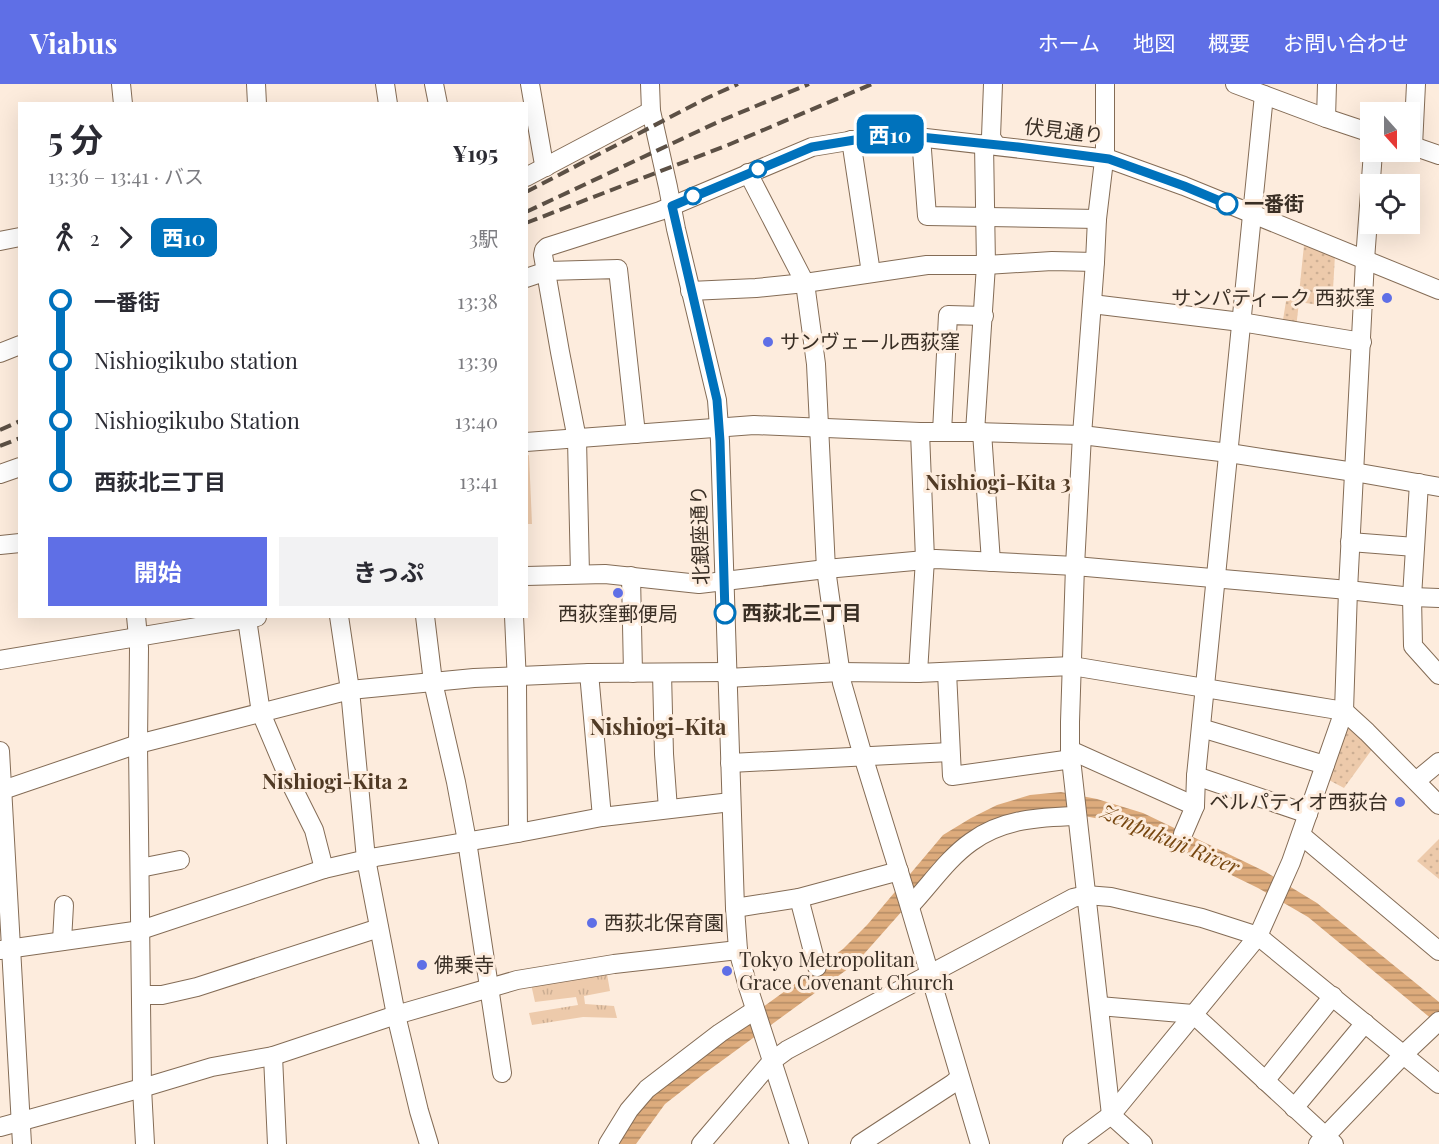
<!DOCTYPE html>
<html lang="ja">
<head>
<meta charset="utf-8">
<style>
  body { margin:0; font-family:"Playfair Display","Noto Sans JP",serif; background:#f2f2f3; color:#2b2b33; height:100vh; display:flex; flex-direction:column; font-size:22px; white-space:nowrap }
  * { box-sizing:border-box; margin:0 }
  p { font-size:20px; color:#7c7c81 }
  .icon { flex:none; width:33px; height:33px; fill:none; stroke:currentColor; stroke-width:2; stroke-linecap:round; stroke-linejoin:round }
  .map { position:relative; flex:1; overflow:hidden }
  .sheet { position:absolute; left:18px; top:18px; width:510px; height:516px; display:flex; flex-direction:column; background:#fff; border-radius:0px; box-shadow:0 6px 24px #0002 }
  .sheet>* { flex:none }
  .badge { padding:0 12px; border-radius:9px; font-size:21px; line-height:39px }
  .needle { width:39px; rotate:159deg }
  .controls { position:absolute; left:1360px; top:18px; display:grid; gap:12px }
  .controls a { display:grid; place-items:center; width:60px; height:60px; border-radius:0px; background:#fff; box-shadow:0 6px 24px #0002; font-size:30px }
  .map>.badge { position:absolute; translate:-50% -50%; box-shadow:0 0 0 3px #fff }
  .legs { display:flex; align-items:center; gap:9px; height:66px; padding:0 30px; font-size:20px }
  .legs p { margin-inline-start:auto }
  .overview { display:flex; align-items:center; justify-content:space-between; height:102px; padding:0 30px }
  h1 { font-size:33px; font-weight:700; line-height:45px }
  .cta { display:flex; gap:12px; margin-top:auto; padding:12px 30px }
  .cta a { flex:1; height:69px; border-radius:0px; background:#5f6fe6; color:#fff; font-size:24px; font-weight:700; line-height:69px; text-align:center }
  .cta a+a { background:#f2f2f3; color:#2b2b33 }
  ul { padding:0 30px; list-style:none }
  li { display:flex; align-items:center; gap:21px; height:60px; font-size:22px }
  li i { display:grid; place-items:center; width:9px; height:100%; margin:0 8px; background:currentColor }
  li i::after { content:''; width:15px; height:15px; margin:-8px; border:4px solid; border-radius:50%; background:#fff }
  li p { margin-inline-start:auto }
  li:first-child i { background:linear-gradient(#0000 50%,currentColor 0) }
  li:last-child i { background:linear-gradient(currentColor 50%,#0000 0) }
  header { display:flex; align-items:center; gap:36px; box-sizing:border-box; height:84px; padding:0 30px; background:#5f6fe6; color:#fff }
  header strong { font-size:28px }
  nav { display:flex; gap:33px; margin-inline-start:auto; font-size:21px }
  .map>svg:first-child { display:block }
</style>
</head>
<body>
<header>
<strong>Viabus</strong>
<nav><a>ホーム</a><a>地図</a><a>概要</a><a>お問い合わせ</a></nav>
</header>
<div class="map">
<svg width="1439" height="1060" viewBox="0 0 1439 1060">
  <defs>
    <pattern id="grass-tufts" width="24" height="20" patternUnits="userSpaceOnUse" patternTransform="scale(1.5)"><rect width="24" height="20" fill="#edcaab"/><path d="M3 7l-1-3M5 7V3M7 7l1-3M15 17l-1-3M17 17v-4M19 17l1-3" fill="none" stroke="#ccae93"/></pattern>
    <pattern id="park-dots" width="8" height="8" patternUnits="userSpaceOnUse" patternTransform="scale(1.5)"><rect width="8" height="8" fill="#edcaab"/><path d="M2 2h.1M6 6h.1" fill="none" stroke="#ccae93" stroke-width="1.8" stroke-linecap="round"/></pattern>
    <pattern id="water-rules" width="6" height="5" patternUnits="userSpaceOnUse" patternTransform="scale(1.5)"><rect width="6" height="5" fill="#ddab7c"/><path d="M0 2.5h6" fill="none" stroke="#b48c65"/></pattern>
  </defs>
  <rect width="100%" height="100%" fill="#fdecdd"/>
  <!-- grass -->
  <polygon fill="url(#grass-tufts)" points="607,890 610,907 584,912 585,920 614,922 617,934 583,933 532,941 529,929 578,921 576,913 535,918 531,900"/>
  <!-- park -->
  <g fill="url(#park-dots)">
    <polygon points="1304,161 1335,171 1332,223 1299,218 1296,244 1282,242 1287,211 1299,210"/>
    <polygon points="1349,639 1373,664 1344,704 1327,695"/>
    <polygon points="1439,755 1439,795 1417,777"/>
  </g>
  <!-- pitch -->
  <polygon fill="#edcaab" points="529,371 532,440 527,440 526,372"/>
  <!-- water -->
  <polygon fill="url(#water-rules)" points="1061,708 1097,715 1143,729 1266,788 1317,819 1439,918 1439,941 1308,833 1258,804 1137,745 1095,734 1062,728 958,764 856,879 705,989 665,1020 636,1060 614,1060 653,1008 693,974 843,865 867,841 943,751 971,734 997,721 1030,711"/>
  <g fill="none" stroke-linecap="round" stroke-linejoin="round">
    <!-- minor casing -->
    <g stroke="#846c56" stroke-width="20">
      <g id="minor">
        <polyline points="121,0 123,20"/>
        <polyline points="256,0 257,20"/>
        <polyline points="385,0 388,20"/>
        <polyline points="434,0 438,20"/>
        <polyline points="530,0 543,75 546,83"/>
        <polyline points="650,0 651,27 668,103 676,145 717,316 720,357 735,824 738,866 748,903 799,1060"/>
        <polyline points="993,0 991,53 996,61"/>
        <polyline points="1105,0 1105,68 1097,135 1095,178 1082,351 1075,482 1070,638 1070,666 1111,1031 1143,1060"/>
        <polyline points="1235,0 1326,34 1371,49"/>
        <polyline points="1326,34 1327,0"/>
        <polyline points="921,53 927,132 1097,135"/>
        <polyline points="851,56 871,189"/>
        <polyline points="1410,61 1439,71"/>
        <polyline points="1413,62 1416,0"/>
        <polyline points="748,89 805,199 816,280 826,485 842,599 863,672 908,817 980,1060"/>
        <polyline points="526,93 651,27"/>
        <polyline points="0,157 20,153"/>
        <polyline points="526,194 547,187 618,185 636,350"/>
        <polyline points="690,207 756,204 805,199 927,181 986,181 1052,177 1095,178"/>
        <polyline points="1092,220 1241,238 1362,258"/>
        <polyline points="0,269 20,261"/>
        <polyline points="942,348 948,231 984,232"/>
        <polyline points="975,348 986,181 984,60"/>
        <polyline points="982,348 991,478"/>
        <polyline points="526,358 754,341 920,348 975,348 1082,351 1229,369 1354,388 1439,403"/>
        <polyline points="0,390 20,383"/>
        <polyline points="1419,399 1412,513 1413,562 1439,591"/>
        <polyline points="1350,458 1415,463"/>
        <polyline points="0,461 20,459"/>
        <polyline points="580,490 577,355 560,268 543,171 544,166 547,163 660,127 812,63 891,50 1109,75 1184,102 1439,206"/>
        <polyline points="526,492 605,490 699,500 826,485 936,475 1075,482 1348,506 1412,513 1439,514"/>
        <polyline points="631,492 633,589"/>
        <polyline points="136,532 139,564 138,660 142,1004 145,1060"/>
        <polyline points="339,532 350,606 366,775 396,931 419,1027 429,1060"/>
        <polyline points="425,532 433,598 456,698 467,757 502,989"/>
        <polyline points="514,532 517,599 518,749"/>
        <polyline points="247,535 261,629 292,702 314,746 324,785"/>
        <polyline points="0,576 257,533"/>
        <polyline points="947,588 952,692 1072,675"/>
        <polyline points="589,589 602,733"/>
        <polyline points="662,589 664,670 668,725"/>
        <polyline points="918,589 925,475 920,348"/>
        <polyline points="727,594 840,588 918,589 1072,582 1344,627 1367,648 1439,721"/>
        <polyline points="1201,644 1325,681"/>
        <polyline points="1070,666 1195,722"/>
        <polyline points="0,667 22,1060"/>
        <polyline points="730,679 950,668"/>
        <polyline points="1196,692 1308,730"/>
        <polyline points="1416,697 1439,678"/>
        <polyline points="0,707 138,660 350,606 474,594 589,589 727,588"/>
        <polyline points="1183,750 1195,722 1196,692 1264,11"/>
        <polyline points="1301,751 1439,867"/>
        <polyline points="140,784 180,776"/>
        <polyline points="799,814 817,883"/>
        <path d="M910,822c20,-21 37,-47 61,-64 31,-23 69,-25 106,-26"/>
        <polyline points="735,824 799,814 899,787"/>
        <polyline points="62,857 64,821"/>
        <polyline points="0,866 141,846 324,785 376,773 518,749 602,733 731,718"/>
        <polyline points="142,911 162,911 197,903 379,844"/>
        <polyline points="1099,922 1193,930 1334,1060"/>
        <polyline points="273,972 277,1060"/>
        <polyline points="1265,997 1333,912"/>
        <polyline points="1294,1024 1365,939"/>
        <polyline points="0,1043 142,1004 212,983 273,972 396,931 517,896 614,880 738,866"/>
        <polyline points="608,1060 629,1026 647,1005 720,949 755,926"/>
        <polyline points="701,1060 772,977 787,966 1073,814 1086,811 1111,813 1202,834 1258,852 1439,1000"/>
        <polyline points="860,1060 952,1000 959,994"/>
        <polyline points="1072,1060 1111,1031 1258,852 1291,778 1344,627 1348,506 1365,176 1373,68"/>
        <polyline points="1318,1060 1404,970 1439,937"/>
      </g>
    </g>
    <!-- minor -->
    <use href="#minor" stroke="#fff" stroke-width="18"/>
    <!-- rail -->
    <g stroke="#5c5045" stroke-width="4" stroke-dasharray="12 6" stroke-linecap="butt">
      <polyline points="526,108 707,14 738,0"/>
      <polyline points="526,128 720,37 809,0"/>
      <polyline points="526,139 728,61 872,0"/>
      <polyline points="0,346 20,337"/>
      <polyline points="0,362 20,354"/>
    </g>
  </g>
  <g fill="none" stroke-linecap="round" stroke-linejoin="round">
    <!-- line-1 casing -->
    <g stroke="#fff" stroke-width="14">
      <polyline id="line-1" points="725,529 720,357 717,316 672,122 812,63 891,50 1018,63 1109,75 1184,102 1227,120"/>
    </g>
    <!-- line-1 -->
    <use href="#line-1" stroke="#0072bc" stroke-width="9"/>
  </g>
  <!-- markers -->
  <g fill="#fff" stroke="#0072bc" stroke-width="3">
    <circle cx="758" cy="85" r="8"/>
    <circle cx="693" cy="112" r="8"/>
    <circle cx="1227" cy="120" r="10"/>
    <circle cx="725" cy="529" r="10"/>
  </g>
  <g fill="#5f6fe6" stroke="#fdecdd" stroke-width="2">
    <circle cx="1387" cy="214" r="6"/>
    <circle cx="768" cy="258" r="6"/>
    <circle cx="618" cy="509" r="6"/>
    <circle cx="1400" cy="718" r="6"/>
    <circle cx="592" cy="839" r="6"/>
    <circle cx="422" cy="881" r="6"/>
    <circle cx="727" cy="887" r="6"/>
  </g>
  <g text-anchor="middle" stroke-width="6" stroke-linejoin="round" paint-order="stroke">
    <!-- street labels -->
    <g font-size="20" fill="#3a2f25" stroke="#fdecdd">
      <text transform="translate(1064 47) rotate(7)" y="7">伏見通り</text>
      <text transform="translate(700 451) rotate(-92)" y="7">北銀座通り</text>
    </g>
    <!-- stop labels -->
    <g font-size="20" font-weight="bold" fill="#3a2f25" stroke="#fdecdd" text-anchor="start">
      <text x="1244" y="127">一番街</text>
      <text x="742" y="536">西荻北三丁目</text>
    </g>
    <!-- poi labels -->
    <g font-size="20" fill="#3a2f25" stroke="#fdecdd" text-anchor="start">
      <text x="1375" y="221" text-anchor="end">サンパティーク 西荻窪</text>
      <text x="780" y="265">サンヴェール西荻窪</text>
      <text x="618" y="537" text-anchor="middle">西荻窪郵便局</text>
      <text x="1388" y="725" text-anchor="end">ベルパティオ西荻台</text>
      <text x="604" y="846">西荻北保育園</text>
      <text x="739" y="883">Tokyo Metropolitan<tspan x="739" dy="23">Grace Covenant Church</tspan></text>
      <text x="434" y="888">佛乗寺</text>
    </g>
    <!-- neighbourhood labels -->
    <g font-size="21" font-weight="bold" fill="#503a25" stroke="#fdecdd">
      <text x="998" y="406">Nishiogi-Kita 3</text>
      <text x="335" y="705">Nishiogi-Kita 2</text>
    </g>
    <!-- water labels -->
    <g font-size="21" font-style="italic" fill="#774710" stroke="#fdecdd">
      <text transform="translate(1170 756) rotate(23)" y="7">Zenpukuji River</text>
    </g>
    <!-- quarter labels -->
    <g font-size="22" font-weight="bold" fill="#503a25" stroke="#fdecdd">
      <text x="658" y="651">Nishiogi-Kita</text>
    </g>
  </g>
</svg>
<div class="controls">
<a><svg class="needle" viewBox="-14 -14 28 28"><path d="M0-13l5 13h-10z" fill="#e53935"/><path d="M0 13l5-13h-10z" fill="#7c7c81"/></svg></a>
<a><svg class="icon" aria-label="locate" viewBox="0 0 24 24"><circle cx="12" cy="12" r="6"/><path d="M12 2v4M12 18v4M2 12h4M18 12h4"/></svg></a>
</div>
<b class="badge" style="left:890px;top:50px;background:#0072bc;color:#fff">西10</b>
<section class="sheet">
<div class="overview"><div><h1>5 分</h1><p>13:36 – 13:41 · バス</p></div><b>¥195</b></div>
<div class="legs"><svg class="icon" aria-label="walk" viewBox="0 0 24 24"><circle cx="13" cy="4" r="2"/><path d="M13 8l-2 6 4 7M11 14l-3 7M7 12l3-4h3l4 4"/></svg>2<svg class="icon" aria-label="forward" viewBox="0 0 24 24"><path d="M9 5l7 7-7 7"/></svg><b class="badge" style="background:#0072bc;color:#fff">西10</b><p>3駅</p></div>
<ul>
<li><i style="color:#0072bc"></i><b>一番街</b><p>13:38</p></li>
<li><i style="color:#0072bc"></i><span>Nishiogikubo station</span><p>13:39</p></li>
<li><i style="color:#0072bc"></i><span>Nishiogikubo Station</span><p>13:40</p></li>
<li><i style="color:#0072bc"></i><b>西荻北三丁目</b><p>13:41</p></li>
</ul>
<div class="cta"><a>開始</a><a>きっぷ</a></div>
</section>
</div>
</body>
</html>
